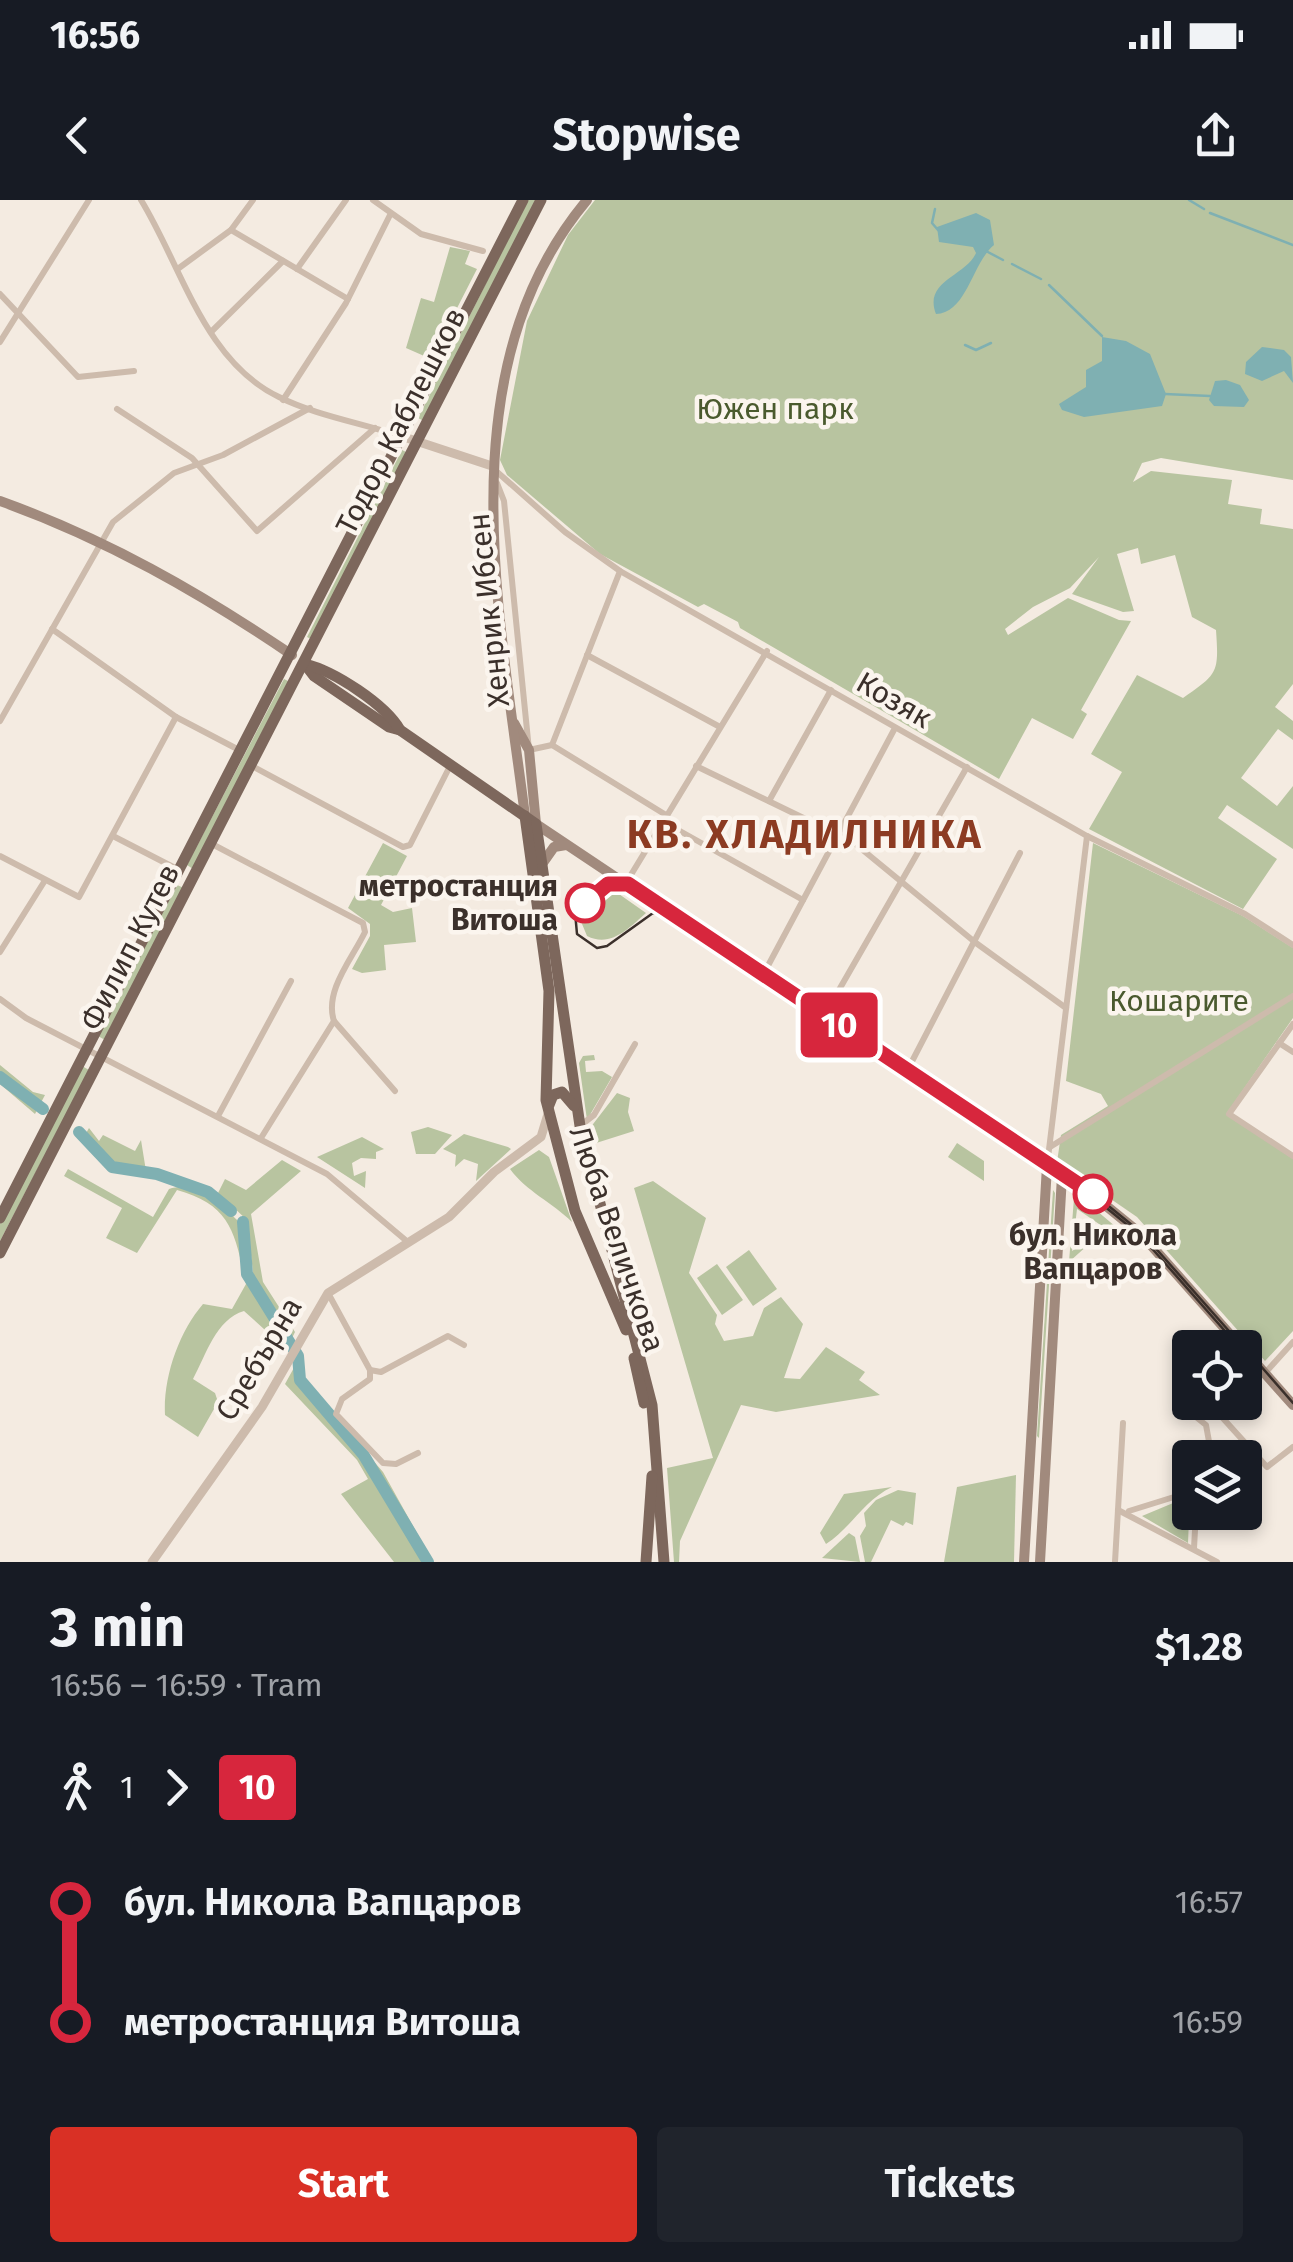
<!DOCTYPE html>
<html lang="en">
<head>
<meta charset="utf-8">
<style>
  body { margin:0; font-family:"Fira Sans",sans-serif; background:#20242c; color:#f1f3f6; height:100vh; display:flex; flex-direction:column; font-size:38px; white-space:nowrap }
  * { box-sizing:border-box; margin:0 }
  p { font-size:32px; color:#9ea1a6 }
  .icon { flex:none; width:55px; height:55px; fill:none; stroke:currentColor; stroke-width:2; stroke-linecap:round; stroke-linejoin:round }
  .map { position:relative; height:1362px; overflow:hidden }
  .details { display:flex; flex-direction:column; background:#171b24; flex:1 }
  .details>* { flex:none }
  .badge { padding:0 20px; border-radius:8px; font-size:35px; line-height:65px }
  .buttons { position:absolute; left:1172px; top:1130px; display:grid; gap:20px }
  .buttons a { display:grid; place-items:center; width:90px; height:90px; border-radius:10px; background:#171b24; box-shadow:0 5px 15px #0003; font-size:50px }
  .map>.badge { position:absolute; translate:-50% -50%; box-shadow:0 0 0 5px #fff }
  .legs { display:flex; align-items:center; gap:15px; height:110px; padding:0 50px; font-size:32px }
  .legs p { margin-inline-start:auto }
  .head { display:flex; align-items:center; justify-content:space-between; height:170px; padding:0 50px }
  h1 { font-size:55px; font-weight:700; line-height:75px }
  .primary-button { display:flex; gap:20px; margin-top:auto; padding:20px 50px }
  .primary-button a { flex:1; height:115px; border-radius:10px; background:#d93025; color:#fff; font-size:40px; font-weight:700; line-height:115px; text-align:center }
  .primary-button a+a { background:#20242c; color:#f1f3f6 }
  ul { padding:0 50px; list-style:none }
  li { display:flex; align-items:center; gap:35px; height:120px; font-size:38px }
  li i { display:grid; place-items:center; width:15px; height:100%; margin:0 12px; background:currentColor }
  li i::after { content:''; width:25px; height:25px; margin:-12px; border:8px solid; border-radius:50%; background:#171b24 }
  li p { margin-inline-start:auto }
  li:first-child i { background:linear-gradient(#0000 50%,currentColor 0) }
  li:last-child i { background:linear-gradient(currentColor 50%,#0000 0) }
  .status { display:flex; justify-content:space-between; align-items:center; height:70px; padding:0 50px; background:#171b24; direction:ltr }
  .status svg { height:28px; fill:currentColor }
  header { display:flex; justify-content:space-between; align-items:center; height:130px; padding:0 50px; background:#171b24; font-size:45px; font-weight:700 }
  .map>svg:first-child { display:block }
</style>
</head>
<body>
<div class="status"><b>16:56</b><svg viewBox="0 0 49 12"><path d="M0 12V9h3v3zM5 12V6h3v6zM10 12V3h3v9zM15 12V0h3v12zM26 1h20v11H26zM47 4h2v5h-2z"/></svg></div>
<header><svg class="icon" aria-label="back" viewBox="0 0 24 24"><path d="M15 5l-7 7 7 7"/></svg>Stopwise<svg class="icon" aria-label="share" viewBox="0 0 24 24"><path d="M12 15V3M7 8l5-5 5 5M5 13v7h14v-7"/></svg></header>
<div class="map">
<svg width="1293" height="1362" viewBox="0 0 1293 1362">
  <rect width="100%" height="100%" fill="#f4ebe1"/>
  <!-- green -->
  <g fill="#b8c4a0">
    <polygon points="528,0 537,0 424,221 418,218"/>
    <path d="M595,0h698v280l-132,-22 -19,5 -9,19 18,-11 81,9 -4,24 34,5 -2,15 33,5v155l-18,23 18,14v19l-15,-11 -37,49 36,28 16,-20v63l-66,-44 -9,13 59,41 -34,50 -154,-80 33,-57 -31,-18 46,-79 46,23c35,-24 36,-25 33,-68l-24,-13 -17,-62 -34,9 -3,-16 -21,6 17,57 -11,1 -51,-18 27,-37 -29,31 -37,19 -28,22 3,6 60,-37 51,22 12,1 -50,89 6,4 -14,25 -41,-21 -33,61 -259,-151 -2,-6 -34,-18 -6,3 -98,-53 -93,-79 -7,-15 27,-139 41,-86z"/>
    <polygon points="450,47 470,51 465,64 477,69 431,159 406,148 421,98 434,102"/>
    <polygon points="402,250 408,253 313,440 307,437"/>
    <polygon points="284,479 290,482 193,669 187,665"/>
    <polygon points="383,643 407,656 381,705 393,712 412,708 416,742 384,745 386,770 362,773 352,769 370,736 370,724 348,708"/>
    <polygon points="1093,643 1243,716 1293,748 1293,818 1227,913 1293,959 1293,1131 1265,1161 1137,1017 1057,962 1061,935 1108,906 1101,894 1066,881"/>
    <polygon points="177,685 184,688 105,840 98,836"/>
    <path d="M609,687l37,26c-17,15 -35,35 -59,23l-7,-17 4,-13z"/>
    <polygon points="594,855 595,860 585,861 586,872 602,871 612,877 587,920 579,863 583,856"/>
    <polygon points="0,865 33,892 45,895 35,914 0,884"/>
    <polygon points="82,866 89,870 0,1041 0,1024"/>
    <polygon points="617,893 630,898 628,912 634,931 593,944 590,928"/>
    <polygon points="428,927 452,935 435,954 416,954 411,932"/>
    <polygon points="89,928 99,941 103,935 135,951 141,940 146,971 112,965 85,935"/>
    <polygon points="464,934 508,947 511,949 476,981 478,964 464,959 455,967 456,955 443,949"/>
    <polygon points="362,937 384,949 376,952 376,959 361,958 352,963 354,976 366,971 365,988 317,957"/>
    <polygon points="957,943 984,961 984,981 948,957"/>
    <path d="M539,950l10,7 23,65c-20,-20 -45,-30 -62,-53z"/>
    <polygon points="282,960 301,971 251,1014 263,1082 295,1132 292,1138 254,1081 247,1020 218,993 225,979 246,990"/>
    <path d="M68,969l85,48 16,-28c29,-9 53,16 72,35l5,54 43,65 -3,6 -42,-38c-28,8 -38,44 -51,68l22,14 3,9 -20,35 -33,-22c-2,-38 14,-83 38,-111l29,5 14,-25c-11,-51 -15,-79 -69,-94l-40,63 -31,-15 16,-30 -58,-32z"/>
    <polygon points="653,981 706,1018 689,1073 717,1115 715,1124 724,1141 753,1136 764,1108 781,1097 803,1124 784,1178 800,1179 826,1147 865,1172 859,1180 880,1195 776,1212 741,1205 680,1341 679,1362 674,1362 667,1268 713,1258 634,988"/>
    <polygon points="1053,990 1055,993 1039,1238 1037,1236"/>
    <polygon points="1074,998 1090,1005 1129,1038 1124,1041 1077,1009 1072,1051 1088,1041 1118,1047 1089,1044 1069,1062"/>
    <polygon points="749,1050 777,1089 753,1106 726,1067"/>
    <polygon points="717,1064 743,1100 722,1115 697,1078"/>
    <polygon points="301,1155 305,1182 383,1272 433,1362 394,1362 341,1294 368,1279 357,1260 285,1184"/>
    <polygon points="1016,1275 1014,1362 944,1362 957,1287"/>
    <path d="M892,1287c-29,14 -40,40 -66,57l-6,-11 24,-39z"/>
    <polygon points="898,1290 916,1293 913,1325 906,1322 903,1326 891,1320 871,1362 865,1362 860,1336 866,1326 864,1313 876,1300"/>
    <polygon points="1190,1296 1188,1343 1142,1316"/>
    <polygon points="849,1333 855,1337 860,1362 822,1358"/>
  </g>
  <!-- water -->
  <g fill="#7fb0b2">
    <path d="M976,13l14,7 4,25c-22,18 -27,68 -58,69 -13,-33 30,-38 40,-61l-3,-6 -34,-5 -2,-15z"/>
    <polygon points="1102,137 1126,141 1150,154 1166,194 1162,206 1084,217 1062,210 1059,204 1086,187 1086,170 1102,161"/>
    <polygon points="1262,147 1284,150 1291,157 1293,183 1284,171 1262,181 1245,174 1246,162"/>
    <polygon points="1226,180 1240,185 1249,200 1244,207 1214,206 1209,200 1215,181"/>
  </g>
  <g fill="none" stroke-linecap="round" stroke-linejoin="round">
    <!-- stream -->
    <g stroke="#7fb0b2" stroke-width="2.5">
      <polyline points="1189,0 1204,9"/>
      <polyline points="935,9 932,23 938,30"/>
      <polyline points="1210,13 1293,45"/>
      <polyline points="986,51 1003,60"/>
      <polyline points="1012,64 1041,79"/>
      <polyline points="1049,85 1102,136"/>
      <polyline points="965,145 976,150 991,143"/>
      <polyline points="1165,194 1210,196"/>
    </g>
    <!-- river -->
    <g stroke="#7fb0b2" stroke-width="12">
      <polyline points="0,877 43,909"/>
      <polyline points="79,932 112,967 157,974 208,992 231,1011"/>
      <polyline points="243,1022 247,1074 298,1156 300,1180 363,1254 428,1362"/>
    </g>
    <!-- minor -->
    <g stroke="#cdbbac" stroke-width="6">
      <path d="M141,0c41,67 63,161 138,197 38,19 84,26 124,40"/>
      <polyline points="373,0 421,34 483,51"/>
      <polyline points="231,30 348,99"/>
      <polyline points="179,68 231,30 253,0"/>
      <polyline points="297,69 346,0"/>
      <polyline points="0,94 78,177 134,171"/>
      <polyline points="211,132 283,61"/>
      <polyline points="0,142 89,0"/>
      <polyline points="283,200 346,103 390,15"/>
      <polyline points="117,209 192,258 257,331 375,228"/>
      <polyline points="496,271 565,332 620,371 1087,636 1245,714 1293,745"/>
      <polyline points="497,283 504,301 529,550 552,545"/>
      <polyline points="52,429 176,517 241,551"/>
      <polyline points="587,455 720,527"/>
      <polyline points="0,521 113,322 174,273 223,255 310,208"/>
      <polyline points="552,545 620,371"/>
      <polyline points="552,545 666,615"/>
      <polyline points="252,566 403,647 410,645 450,566"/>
      <polyline points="696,566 853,642 976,743 1066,808"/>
      <polyline points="769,601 831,490"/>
      <polyline points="662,621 803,700"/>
      <polyline points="113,636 179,670"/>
      <path d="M212,644l151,79 2,9c-13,27 -41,59 -31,89l61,70"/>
      <polyline points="0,656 79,697 176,517"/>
      <polyline points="626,683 767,451"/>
      <polyline points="0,752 44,682"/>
      <polyline points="763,775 895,528"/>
      <polyline points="0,799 26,818 327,974 409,1043"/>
      <polyline points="824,816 967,567"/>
      <polyline points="1293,824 1229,914 1293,956"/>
      <polyline points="1279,843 1293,852"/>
      <polyline points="907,871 1020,653"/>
      <polyline points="218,916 291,781"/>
      <polyline points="581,925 594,915 635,844"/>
      <polyline points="261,938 334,821"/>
      <polyline points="1050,947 1293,796"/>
      <polyline points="1047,966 1087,636"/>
      <polyline points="328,1093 370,1170"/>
      <polyline points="370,1170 370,1179 342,1199 336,1214 383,1263 396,1264 418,1253"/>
      <polyline points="370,1170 381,1172 448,1136 464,1145"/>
      <polyline points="1266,1172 1293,1142"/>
      <polyline points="1212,1258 1206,1225 1191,1213 1194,1203 1220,1215 1267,1267 1293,1247"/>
      <polyline points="1118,1310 1217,1362"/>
      <polyline points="1129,1311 1190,1292"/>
      <polyline points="1194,1348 1196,1312"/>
      <polyline points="1115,1362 1123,1223"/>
    </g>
    <!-- tertiary -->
    <g stroke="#cdbbac" stroke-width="9">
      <polyline points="404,237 492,266"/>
      <polyline points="152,1362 262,1207 328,1093 449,1017 494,972 541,937 548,914"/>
    </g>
    <!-- secondary -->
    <g stroke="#a18a7d" stroke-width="10">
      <path d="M0,301c106,38 199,91 292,154"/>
      <polyline points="514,523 529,550 536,624 1099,1000 1142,1035 1242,1148"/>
      <path d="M525,616c-25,-201 -80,-446 62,-616"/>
      <polyline points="542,664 554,647 566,645"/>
      <polyline points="1245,1151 1293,1205"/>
      <polyline points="1024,1362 1047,966"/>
      <polyline points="1040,1362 1062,976"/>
    </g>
    <!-- primary -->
    <g stroke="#7d675c" stroke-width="11">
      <polyline points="304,463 314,476 389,527 400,530"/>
      <path d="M305,464c29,7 80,40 95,66l136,94 44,302 72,279 12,157"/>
      <polyline points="525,616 549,791 546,900 575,1011 626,1130"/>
      <polyline points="549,905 553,895 562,892 574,906"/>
      <polyline points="0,1018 523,0"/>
      <polyline points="0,1053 541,0"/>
      <polyline points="634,1158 644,1203"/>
      <polyline points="646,1362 652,1276"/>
    </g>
    <!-- tram -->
    <g stroke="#3b302b" stroke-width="2.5">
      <polyline points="1240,1148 1141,1036 1098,1001 671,716 653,713 607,746 597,748 577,734 575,712 608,685 628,684 1100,999 1143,1034 1244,1148"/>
      <polyline points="1245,1148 1293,1203"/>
    </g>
  </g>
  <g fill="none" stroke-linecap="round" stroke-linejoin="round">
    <!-- line-1 casing -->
    <g stroke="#fff" stroke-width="22">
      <polyline id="line-1" points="585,703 608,684 628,684 1093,994"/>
    </g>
    <!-- line-1 -->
    <use href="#line-1" stroke="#d7263d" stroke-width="15"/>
  </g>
  <!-- markers -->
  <g fill="#fff" stroke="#d7263d" stroke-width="5">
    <circle cx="585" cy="703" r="18"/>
    <circle cx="1093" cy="994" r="18"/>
  </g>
  <g text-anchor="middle" stroke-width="9" stroke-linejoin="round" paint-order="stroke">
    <!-- park labels -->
    <g font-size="30" fill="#4a5a2e" stroke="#fbf5ee">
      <text x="775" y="219">Южен парк</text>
      <text x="1179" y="811">Кошарите</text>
    </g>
    <!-- street labels -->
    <g font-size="30" fill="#3b302b" stroke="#fbf5ee">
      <text transform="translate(401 221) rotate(-63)" y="10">Тодор Каблешков</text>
      <text transform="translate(489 410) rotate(-96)" y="10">Хенрик Ибсен</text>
      <text transform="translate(894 500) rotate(30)" y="10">Козяк</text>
      <text transform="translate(130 747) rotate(-63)" y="10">Филип Кутев</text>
      <text transform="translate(617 1039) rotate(71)" y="10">Люба Величкова</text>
      <text transform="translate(259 1159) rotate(-59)" y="10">Сребърна</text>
    </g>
    <!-- stop labels -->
    <g font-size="30" font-weight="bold" fill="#3b302b" stroke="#fbf5ee" text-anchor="end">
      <text x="558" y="696">метростанция<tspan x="558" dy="34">Витоша</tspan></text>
      <text x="1093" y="1045" text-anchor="middle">бул. Никола<tspan x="1093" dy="34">Вапцаров</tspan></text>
    </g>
    <!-- district labels -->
    <g font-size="40" font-weight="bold" letter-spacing="2.5" fill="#8c3b22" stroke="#fbf5ee">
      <text x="805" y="648">КВ. ХЛАДИЛНИКА</text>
    </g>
  </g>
</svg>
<div class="buttons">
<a><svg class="icon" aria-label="locate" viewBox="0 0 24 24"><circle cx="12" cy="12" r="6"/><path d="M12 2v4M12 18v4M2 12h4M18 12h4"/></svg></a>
<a><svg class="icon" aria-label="layers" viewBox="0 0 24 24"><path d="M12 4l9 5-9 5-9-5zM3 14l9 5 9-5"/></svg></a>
</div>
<b class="badge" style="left:839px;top:825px;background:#d7263d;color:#fff">10</b>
</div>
<section class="details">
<div class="head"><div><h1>3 min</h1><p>16:56 – 16:59 · Tram</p></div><b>$1.28</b></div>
<div class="legs"><svg class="icon" aria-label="walk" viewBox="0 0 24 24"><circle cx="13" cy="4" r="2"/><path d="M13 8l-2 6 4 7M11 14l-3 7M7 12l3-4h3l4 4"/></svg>1<svg class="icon" aria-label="forward" viewBox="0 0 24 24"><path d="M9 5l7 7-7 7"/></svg><b class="badge" style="background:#d7263d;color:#fff">10</b></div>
<ul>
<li><i style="color:#d7263d"></i><b>бул. Никола Вапцаров</b><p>16:57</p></li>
<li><i style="color:#d7263d"></i><b>метростанция Витоша</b><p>16:59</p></li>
</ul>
<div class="primary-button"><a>Start</a><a>Tickets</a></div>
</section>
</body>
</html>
